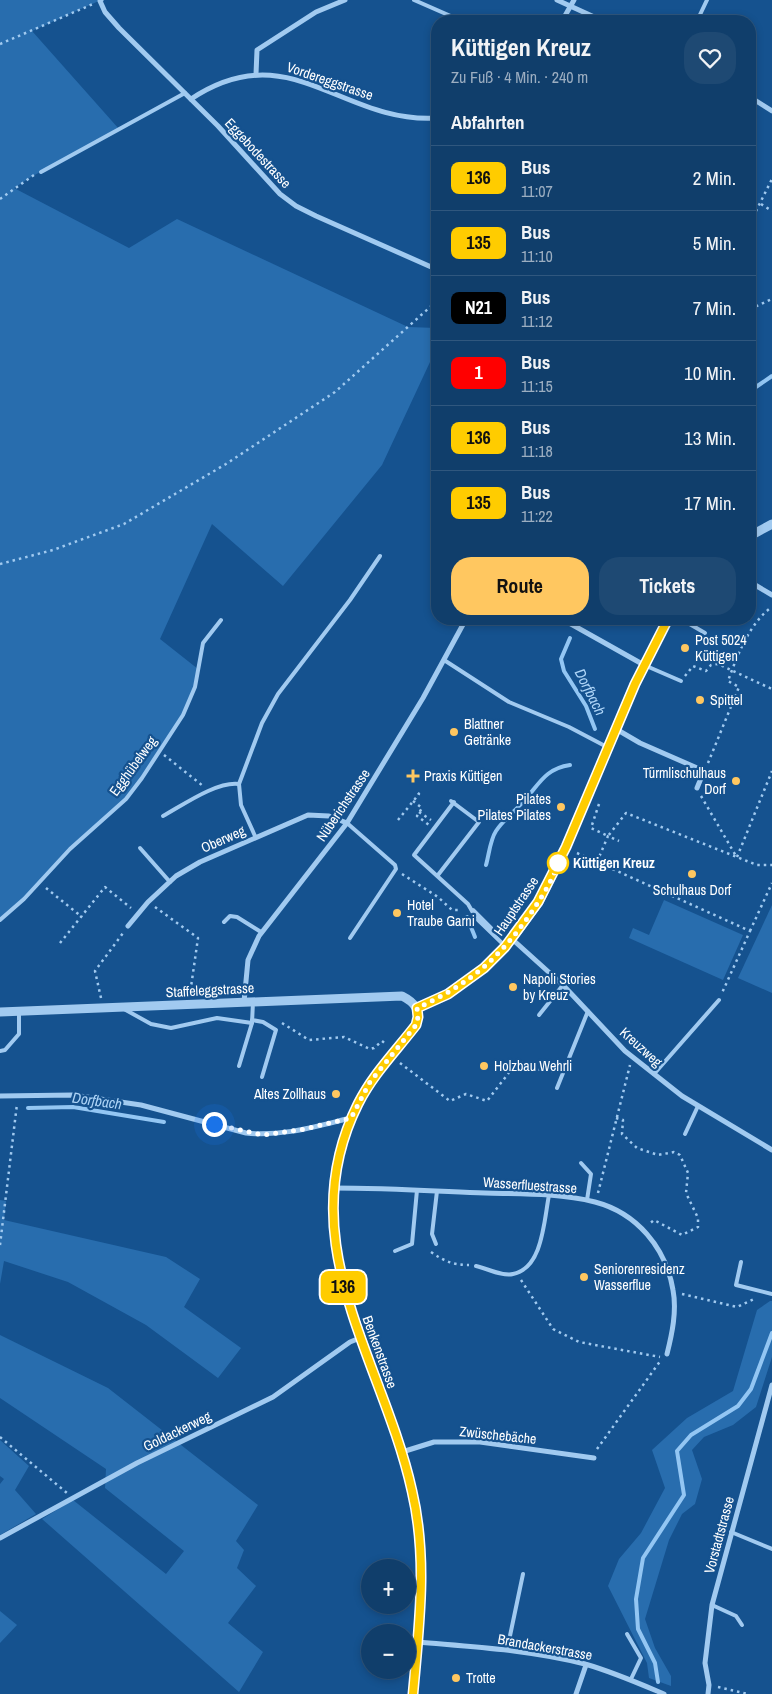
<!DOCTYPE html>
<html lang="de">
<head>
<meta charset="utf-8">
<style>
  body { margin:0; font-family:"Archivo Narrow",sans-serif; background:#1e4973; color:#f1f3f6; height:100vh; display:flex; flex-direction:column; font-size:19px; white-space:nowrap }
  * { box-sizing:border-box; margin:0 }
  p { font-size:16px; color:#9caec1 }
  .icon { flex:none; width:28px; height:28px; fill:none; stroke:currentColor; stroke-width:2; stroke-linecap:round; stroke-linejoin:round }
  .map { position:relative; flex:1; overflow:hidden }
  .details { position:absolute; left:431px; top:15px; width:325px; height:610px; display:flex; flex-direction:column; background:#103e6b; border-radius:20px; box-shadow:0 2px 8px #0003,0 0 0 1px #30577e }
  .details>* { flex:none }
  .badge { padding:0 10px; border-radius:8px; font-size:18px; line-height:32px }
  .buttons { position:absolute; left:361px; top:1559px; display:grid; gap:10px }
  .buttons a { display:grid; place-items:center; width:55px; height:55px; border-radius:50%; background:#103e6b; box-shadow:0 2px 8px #0003,0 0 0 1px #30577e; font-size:25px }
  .you { position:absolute; width:25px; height:25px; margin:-12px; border:4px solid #fff; border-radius:50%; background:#1a73e8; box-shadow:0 0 0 8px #1a73e833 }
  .map>.badge { position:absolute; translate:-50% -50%; box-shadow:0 0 0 2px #fff }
  h2 { padding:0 20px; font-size:19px; line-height:45px }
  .round { display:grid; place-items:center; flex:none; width:52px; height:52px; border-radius:20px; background:#1e4973 }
  .headline { display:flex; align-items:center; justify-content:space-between; height:85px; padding:0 20px }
  h1 { font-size:24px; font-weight:700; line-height:38px }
  .button { display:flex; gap:10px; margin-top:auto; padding:10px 20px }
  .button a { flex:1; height:58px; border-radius:20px; background:#ffc760; color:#111; font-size:20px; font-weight:700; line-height:58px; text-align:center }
  .button a+a { background:#1e4973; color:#f1f3f6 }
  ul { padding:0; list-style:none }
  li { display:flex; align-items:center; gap:15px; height:65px; padding:0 20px; border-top:1px solid #30577e }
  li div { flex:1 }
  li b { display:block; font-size:19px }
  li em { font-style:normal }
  li .badge { min-width:55px; font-weight:700; text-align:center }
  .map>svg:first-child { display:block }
</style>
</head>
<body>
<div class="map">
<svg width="772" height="1694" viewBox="0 0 772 1694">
  <rect width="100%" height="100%" fill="#15528f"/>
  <!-- green -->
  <g fill="#286dae">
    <polygon points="0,0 101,0 32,31 119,129 31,177 14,188 129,248 177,219 408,327 437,328 437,347 382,465 283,586 212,524 160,639 198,669 195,687 183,715 126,799 70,849 24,899 0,920"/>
    <polygon points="664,900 743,935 723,980 629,938 633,928 649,935"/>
    <polygon points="772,905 772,993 738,978"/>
    <polygon points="0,1200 6,1201 4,1220 166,1257 200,1279 184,1307 241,1348 218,1378 146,1325 68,1282 4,1261 0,1284"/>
    <polygon points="770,1301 772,1301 772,1357 756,1407 733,1425 704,1437 692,1450 702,1479 695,1504 682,1514 669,1540 645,1619 655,1648 671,1676 671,1686 649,1678 647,1663 608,1586 619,1559 641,1533 665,1488 652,1450 687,1418 733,1391 757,1310"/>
    <polygon points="0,1335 108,1388 258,1505 236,1541 244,1550 237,1568 256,1586 228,1623 263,1652 239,1692 42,1519 73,1500 166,1574 184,1551 105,1488 106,1469 0,1398"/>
    <polygon points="0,1440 29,1466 15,1490 36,1514 0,1535 0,1484 4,1479 0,1476"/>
    <polygon points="0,1611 17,1625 0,1643"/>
  </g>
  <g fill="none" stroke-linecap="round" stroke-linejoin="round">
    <!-- stream -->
    <g stroke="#93c6f3" stroke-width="4">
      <polyline points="750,391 772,376"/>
      <polyline points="570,638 561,659 564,671 586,706 595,729"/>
      <path d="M486,865c3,-10 4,-25 10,-34 7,-11 18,-19 27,-29 16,-17 21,-33 47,-37"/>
      <polyline points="467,917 475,937"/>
      <polyline points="28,1108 73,1107 164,1122"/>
      <polyline points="658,1682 655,1663 638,1629 636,1599 643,1558 684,1495 677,1451 691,1435 738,1406 751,1389 772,1333"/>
    </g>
    <!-- path -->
    <g stroke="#a1caf0" stroke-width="2.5" stroke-dasharray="2.5 4" stroke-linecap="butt">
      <polyline points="0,44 93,4"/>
      <polyline points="0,199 34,175"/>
      <polyline points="761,204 772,211"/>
      <polyline points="750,223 772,179"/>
      <polyline points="750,309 772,299"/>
      <polyline points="0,564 53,550 124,524 226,464 335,392 438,300"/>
      <polyline points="685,676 693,666 706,671 711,665 718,664 772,689"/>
      <polyline points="164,755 203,786"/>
      <path d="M708,763l31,-76 -11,-6c9,-25 22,-59 44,-74"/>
      <polyline points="701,796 736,856"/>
      <polyline points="413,801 422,808 417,816 429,825"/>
      <polyline points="599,804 591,828 608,836 626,813 757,865 772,865"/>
      <polyline points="419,812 431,820"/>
      <polyline points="398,820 419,794 417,792"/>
      <polyline points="577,853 750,931 722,993"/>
      <polyline points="737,857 772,771"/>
      <polyline points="597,862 608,836 619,841"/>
      <polyline points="402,874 438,897 452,910 461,910"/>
      <polyline points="46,888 82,917"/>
      <polyline points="155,907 198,938 190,994"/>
      <polyline points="750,931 772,883"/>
      <polyline points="60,943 105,887 131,908"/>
      <polyline points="101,998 95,971 123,933"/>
      <polyline points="282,1023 309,1040 344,1037 370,1049 374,1048 382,1041 387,1045"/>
      <polyline points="400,1063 450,1101 466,1094 487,1101 518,1061 534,1069 556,1072"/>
      <polyline points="616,1118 623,1120 622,1134 637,1148 658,1155 674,1152 680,1155 688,1173 686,1193 698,1218 698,1227 682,1235 654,1220 648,1225"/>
      <polyline points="598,1193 630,1065"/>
      <polyline points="0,1245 17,1104"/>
      <path d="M431,1252c13,9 22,13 38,13"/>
      <polyline points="521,1280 553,1329 579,1342 660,1357"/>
      <polyline points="682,1294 737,1307 756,1298"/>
      <polyline points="0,1437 67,1493"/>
      <polyline points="597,1449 661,1360"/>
      <polyline points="718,1687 748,1694"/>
    </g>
    <!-- service -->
    <g stroke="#a1caf0" stroke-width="4">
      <polyline points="414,0 462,21"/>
      <polyline points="697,21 707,0"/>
      <polyline points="41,172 185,93"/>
      <polyline points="681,619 705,633"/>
      <polyline points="444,660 509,702 569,727 607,747"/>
      <polyline points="644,665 681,681"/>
      <polyline points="454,802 414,855 468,904 476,918 505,946"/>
      <path d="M163,816c20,-11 54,-35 76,-32"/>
      <polyline points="347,823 395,865 396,869 350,938"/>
      <polyline points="255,836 241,805 239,784 262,723 278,694 350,600 380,556"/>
      <polyline points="140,848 170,882"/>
      <polyline points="438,875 479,822 451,801"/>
      <polyline points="473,910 491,928 494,934"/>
      <polyline points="0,920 24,899 70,849 126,799 142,778 183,715 195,687 203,643 221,620"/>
      <polyline points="224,922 230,916 237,917 261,932"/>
      <polyline points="124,1009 151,1024 171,1028 217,1018 252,1023"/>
      <polyline points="539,1015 563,985"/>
      <polyline points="252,1020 263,1022 276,1030 262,1077"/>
      <polyline points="0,1051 5,1050 19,1034 19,1012"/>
      <polyline points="239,1066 252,1023 253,1002"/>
      <polyline points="654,1074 719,1000"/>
      <polyline points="557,1088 588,1011"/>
      <polyline points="685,1134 698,1106"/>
      <polyline points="581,1163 591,1174 587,1200"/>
      <polyline points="436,1244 432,1234 437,1191"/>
      <polyline points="395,1251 412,1244 417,1190"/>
      <polyline points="741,1262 736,1285 772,1294"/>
      <path d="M476,1266c10,2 27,11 37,8 30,-6 31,-54 36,-79"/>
      <polyline points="731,1532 772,1549"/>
      <polyline points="712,1605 736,1616 742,1625"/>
      <polyline points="627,1634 641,1658 631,1679"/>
      <polyline points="507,1650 523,1574"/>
    </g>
    <!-- minor -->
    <g stroke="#a1caf0" stroke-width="5">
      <polyline points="101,0 100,1 105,12 119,28 218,126 280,194 296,206 316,216 438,270"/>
      <polyline points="557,0 603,21"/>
      <polyline points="562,21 574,0"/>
      <polyline points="256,74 257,50 316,12 345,0"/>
      <polyline points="750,97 772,111"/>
      <path d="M191,99c99,-66 151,26 247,19"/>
      <polyline points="750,582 772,595"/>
      <polyline points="562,619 644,665"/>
      <polyline points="616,729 640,743 704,771 697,788"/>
      <polyline points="128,926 148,902 176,876 200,862 308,815 329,816 347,823"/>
      <polyline points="512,939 563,985 625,1051 682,1096 772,1150"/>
      <polyline points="244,1002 248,960 259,936 347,823 423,698 466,619"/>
      <path d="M0,1096l73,-1 68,10 105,28c36,4 71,-7 105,-15"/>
      <path d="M333,1188c51,0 102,3 152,5 36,1 74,0 110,9 42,11 71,46 78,88 4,21 -1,44 -6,64"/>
      <polyline points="402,1452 434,1442 480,1442 594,1458"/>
      <polyline points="0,1538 137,1463 273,1397 350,1342 360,1338"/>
      <path d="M418,1642c56,5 113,8 167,22 28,8 53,19 79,30"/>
      <polyline points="576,1694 586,1665"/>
      <polyline points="708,1694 709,1685 705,1663 712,1605 772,1385"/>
    </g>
    <!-- tertiary -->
    <g stroke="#a1caf0" stroke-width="9">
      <polyline points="750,536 772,524"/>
      <polyline points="417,1008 448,994 484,968 512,939 539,902 566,847 635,684 668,619"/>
      <path d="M0,1012l402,-16c14,7 18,14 14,29 -20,26 -43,49 -58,79 -69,138 25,255 54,387 15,68 8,135 1,203"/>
    </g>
  </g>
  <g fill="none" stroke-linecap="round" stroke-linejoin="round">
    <!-- line casing -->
    <g stroke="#fff" stroke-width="11">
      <path id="line" d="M413,1694c6,-68 15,-135 -1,-203 -29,-131 -123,-249 -54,-387 15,-30 38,-53 58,-79l2,-8 -1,-9 31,-14 36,-26 21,-21 33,-45 28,-55 69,-163 33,-65"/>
    </g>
    <!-- line -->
    <use href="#line" stroke="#fc0" stroke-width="8"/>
    <!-- walk -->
    <path stroke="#fff" stroke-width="5" stroke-dasharray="0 9" d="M214,1124l48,11 38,-5 51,-12 19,-36 46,-57 2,-8 -1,-9c51,-23 82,-49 114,-95 10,-15 22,-33 27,-50"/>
  </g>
  <!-- markers -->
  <g fill="#ffc760" stroke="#15528f" stroke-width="2">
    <circle cx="685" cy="648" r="5"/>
    <circle cx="700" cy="700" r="5"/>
    <circle cx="454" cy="732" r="5"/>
    <path d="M410.5 768.5h5v5h5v5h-5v5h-5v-5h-5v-5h5z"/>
    <circle cx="736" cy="781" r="5"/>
    <circle cx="561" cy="807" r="5"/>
    <circle cx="692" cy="874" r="5"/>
    <circle cx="397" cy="913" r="5"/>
    <circle cx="513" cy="987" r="5"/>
    <circle cx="484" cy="1066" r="5"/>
    <circle cx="336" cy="1094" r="5"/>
    <circle cx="584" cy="1277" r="5"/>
    <circle cx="456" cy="1678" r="5"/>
  </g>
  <circle fill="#fff" stroke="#fc0" stroke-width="2.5" cx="558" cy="863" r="10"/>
  <g text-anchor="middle" stroke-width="4.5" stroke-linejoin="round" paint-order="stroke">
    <!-- street labels -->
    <g font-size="14" fill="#fff" stroke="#15528f">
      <text transform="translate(330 81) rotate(19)" y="5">Vordereggstrasse</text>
      <text transform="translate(258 153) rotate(47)" y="5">Eggebodestrasse</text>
      <text transform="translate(133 766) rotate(-54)" y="5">Egghübelweg</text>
      <text transform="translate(343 805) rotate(-56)" y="5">Nüberichstrasse</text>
      <text transform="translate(223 839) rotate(-24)" y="5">Oberweg</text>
      <text transform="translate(516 906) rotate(-56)" y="5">Hauptstrasse</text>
      <text transform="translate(210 990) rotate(-3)" y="5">Staffeleggstrasse</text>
      <text transform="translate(641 1047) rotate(42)" y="5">Kreuzweg</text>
      <text transform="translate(530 1185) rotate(4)" y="5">Wasserfluestrasse</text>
      <text transform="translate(380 1352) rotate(70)" y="5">Benkenstrasse</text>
      <text transform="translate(177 1431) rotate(-26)" y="5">Goldackerweg</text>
      <text transform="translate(498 1435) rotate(6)" y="5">Zwüschebäche</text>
      <text transform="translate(719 1535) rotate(-75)" y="5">Vorstadtstrasse</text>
      <text transform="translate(545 1647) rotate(10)" y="5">Brandackerstrasse</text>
    </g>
    <!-- poi labels -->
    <g font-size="14" fill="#fff" stroke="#15528f" text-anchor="start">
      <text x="695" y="645">Post 5024<tspan x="695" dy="16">Küttigen</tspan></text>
      <text x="710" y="705">Spittel</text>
      <text x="464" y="729">Blattner<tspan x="464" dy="16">Getränke</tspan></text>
      <text x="726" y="778" text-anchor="end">Türmlischulhaus<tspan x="726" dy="16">Dorf</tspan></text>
      <text x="424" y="781">Praxis Küttigen</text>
      <text x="551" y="804" text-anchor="end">Pilates<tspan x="551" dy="16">Pilates Pilates</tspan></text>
      <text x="692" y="895" text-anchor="middle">Schulhaus Dorf</text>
      <text x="407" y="910">Hotel<tspan x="407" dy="16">Traube Garni</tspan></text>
      <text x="523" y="984">Napoli Stories<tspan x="523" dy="16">by Kreuz</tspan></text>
      <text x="494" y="1071">Holzbau Wehrli</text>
      <text x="326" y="1099" text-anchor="end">Altes Zollhaus</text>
      <text x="594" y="1274">Seniorenresidenz<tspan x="594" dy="16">Wasserflue</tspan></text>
      <text x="466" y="1683">Trotte</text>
    </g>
    <!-- stop labels -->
    <g font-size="14" font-weight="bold" fill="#fff" stroke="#15528f" text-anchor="start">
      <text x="573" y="868">Küttigen Kreuz</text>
    </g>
    <!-- water labels -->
    <g font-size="15" font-style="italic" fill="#add4f7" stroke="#15528f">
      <text transform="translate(590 692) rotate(63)" y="5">Dorfbach</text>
      <text transform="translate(97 1101) rotate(8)" y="5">Dorfbach</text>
    </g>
  </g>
</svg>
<div class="buttons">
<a>+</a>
<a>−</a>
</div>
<div class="you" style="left:214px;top:1124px"></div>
<b class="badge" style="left:343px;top:1287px;background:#fc0;color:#111">136</b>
<section class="details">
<div class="headline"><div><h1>Küttigen Kreuz</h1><p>Zu Fuß · 4 Min. · 240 m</p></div><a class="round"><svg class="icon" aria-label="heart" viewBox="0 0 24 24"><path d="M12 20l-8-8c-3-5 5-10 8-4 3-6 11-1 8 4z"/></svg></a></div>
<h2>Abfahrten</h2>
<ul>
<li><span class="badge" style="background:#fc0;color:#111">136</span><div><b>Bus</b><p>11:07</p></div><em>2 Min.</em></li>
<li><span class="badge" style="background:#fc0;color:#111">135</span><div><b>Bus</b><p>11:10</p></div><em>5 Min.</em></li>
<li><span class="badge" style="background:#000;color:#fff">N21</span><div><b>Bus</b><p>11:12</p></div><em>7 Min.</em></li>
<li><span class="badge" style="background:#f00;color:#fff">1</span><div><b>Bus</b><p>11:15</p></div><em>10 Min.</em></li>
<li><span class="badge" style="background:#fc0;color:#111">136</span><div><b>Bus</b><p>11:18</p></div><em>13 Min.</em></li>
<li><span class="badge" style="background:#fc0;color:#111">135</span><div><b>Bus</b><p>11:22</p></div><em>17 Min.</em></li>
</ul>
<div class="button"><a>Route</a><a>Tickets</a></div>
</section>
</div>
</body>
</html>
